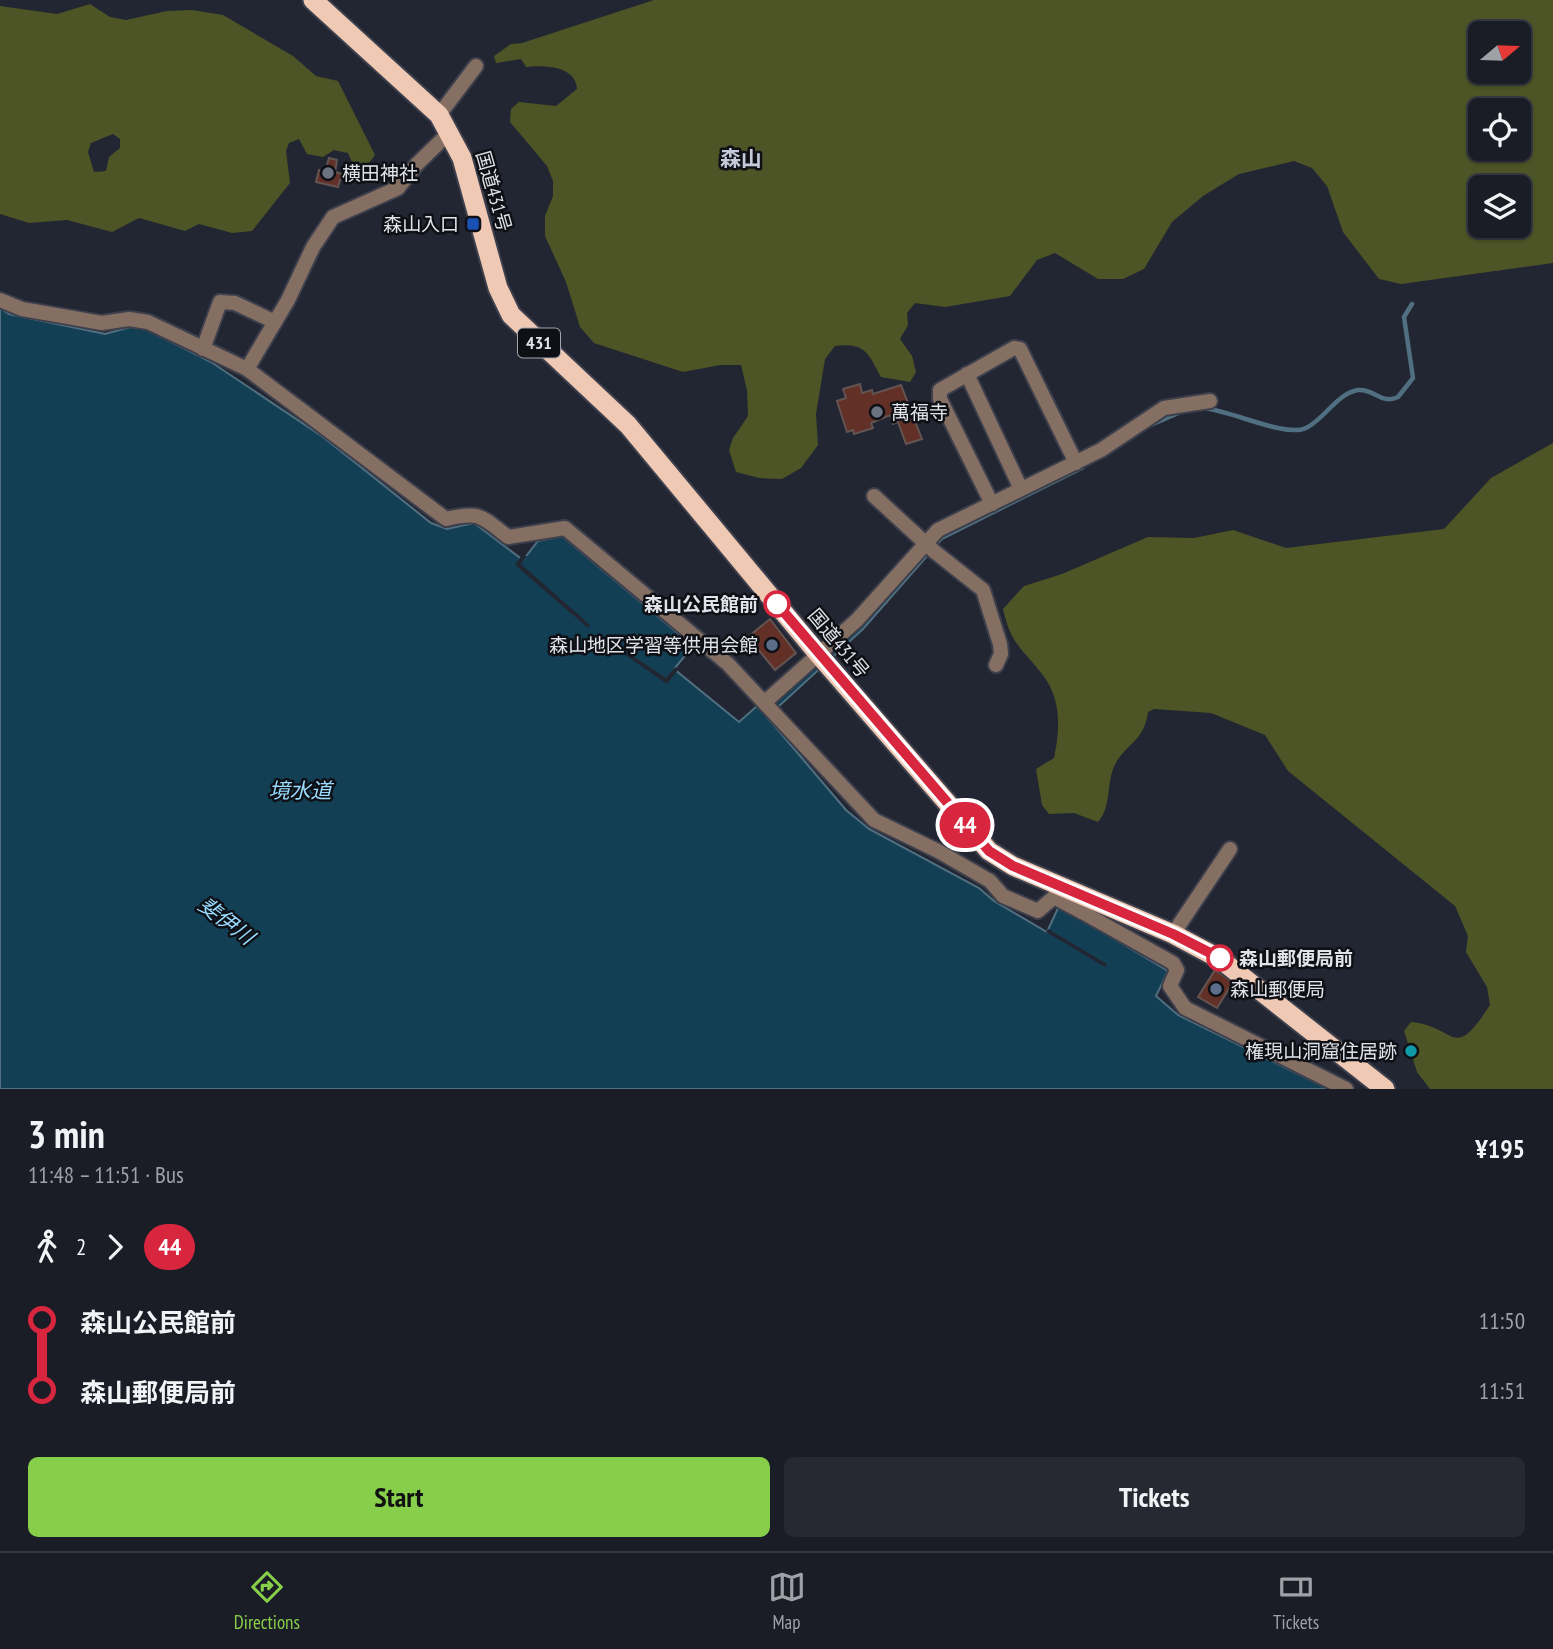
<!DOCTYPE html>
<html lang="en">
<head>
<meta charset="utf-8">
<style>
  body { margin:0; font-family:"PT Sans Narrow","Noto Sans JP",sans-serif; background:#272932; color:#f1f3f6; height:100vh; display:flex; flex-direction:column; font-size:26px; white-space:nowrap }
  * { box-sizing:border-box; margin:0 }
  p { font-size:23px; color:#9fa1a7 }
  .icon { flex:none; width:38px; height:38px; fill:none; stroke:currentColor; stroke-width:2; stroke-linecap:round; stroke-linejoin:round }
  .map { position:relative; height:1089px; overflow:hidden }
  .details { display:flex; flex-direction:column; background:#1a1c26; flex:1 }
  .details>* { flex:none }
  .badge { padding:0 14px; border-radius:23px; font-size:24px; line-height:46px }
  .needle { width:46px; rotate:71deg }
  .fabs { position:absolute; left:1468px; top:21px; display:grid; gap:14px }
  .fabs a { display:grid; place-items:center; width:63px; height:63px; border-radius:10px; background:#1a1c26; box-shadow:0 2px 5px #0004,0 0 0 2px #383a43; font-size:35px }
  .map>.badge { position:absolute; translate:-50% -50%; box-shadow:0 0 0 4px #fff }
  .legs { display:flex; align-items:center; gap:10px; height:77px; padding:0 28px; font-size:23px }
  .legs p { margin-inline-start:auto }
  .summary { display:flex; align-items:center; justify-content:space-between; height:119px; padding:0 28px }
  h1 { font-size:38px; font-weight:700; line-height:52px }
  .primary-button { display:flex; gap:14px; margin-top:auto; padding:14px 28px }
  .primary-button a { flex:1; height:80px; border-radius:10px; background:#87cf4a; color:#111; font-size:28px; font-weight:700; line-height:80px; text-align:center }
  .primary-button a+a { background:#272932; color:#f1f3f6 }
  ul { padding:0 28px; list-style:none }
  li { display:flex; align-items:center; gap:24px; height:70px; font-size:26px }
  li i { display:grid; place-items:center; width:10px; height:100%; margin:0 9px; background:currentColor }
  li i::after { content:''; width:18px; height:18px; margin:-9px; border:5px solid; border-radius:50%; background:#1a1c26 }
  li p { margin-inline-start:auto }
  li:first-child i { background:linear-gradient(#0000 50%,currentColor 0) }
  li:last-child i { background:linear-gradient(currentColor 50%,#0000 0) }
  .tabs { display:flex; justify-content:space-around; align-items:center; height:98px; border-top:2px solid #383a43; background:#1a1c26; font-size:19px; color:#9fa1a7 }
  .tabs a { display:grid; justify-items:center; gap:4px }
  .tabs .on { color:#87cf4a }
  .map>svg:first-child { display:block }
</style>
</head>
<body>
<div class="map">
<svg width="1553" height="1089" viewBox="0 0 1553 1089">
  <rect width="100%" height="100%" fill="#222632"/>
  <!-- green -->
  <g fill="#4d5425" fill-rule="evenodd">
    <path d="M654,0h899v263l-152,21 -22,-5 -36,-47 -16,-46 -15,-18 -18,-7 -55,13 -36,22 -31,26 -28,47 -21,10h-25l-43,-26 -18,7 -27,36 -65,11 -30,-4 -8,10 1,12 -8,14 12,17 4,16 -6,10 -29,-5c-13,-24 -16,-35 -46,-31l-10,13 -9,55 2,31 -17,23 -19,11 -23,-1 -23,-6 -7,-22 4,-12 15,-22 -1,-26 -6,-25h-21l-37,7 -89,-29 -14,-16 -14,-45 -21,-46v-20l8,-20v-15l-6,-15 -37,-44 1,-13 8,-7 37,4 21,-17c-1,-23 -33,-24 -51,-22l-5,-8 -25,4 -2,-7 17,-12 11,-1zM1519,33v39h-39v-39zM1519,110v39h-39v-39zM1519,187v39h-39v-39z"/>
    <path d="M90,4l20,13 16,3 41,-9 25,-1 31,5 70,41 23,20 22,5 37,74 -9,12h-12l-6,-14 -14,-3 -11,7 -16,-3 -8,-15 -10,4 -3,8 4,32 -38,48 -20,2 -33,-9 -14,7 -46,-13 -27,14 -45,-12 -38,3 -29,-9v-208l57,8zM113,134l7,5v9l-11,9 -3,14 -12,1 -6,-20 3,-9z"/>
    <path d="M1553,443v646h-123l-13,-17 -13,-41 7,-9c46,4 41,42 79,-17l-3,-18 -21,-35 2,-16 -13,-30 -167,-135 -23,-36 -54,-22 -57,-4 -6,3c-4,28 -17,28 -31,49 -12,19 -4,44 -19,61l-24,-9 -25,1 -7,-9 -6,-36 18,-11c6,-28 8,-59 -12,-84 -20,-26 -31,-29 -39,-65l21,-23 38,-12 86,-37 46,1 39,-8 53,18 158,-19 47,-51z"/>
  </g>
  <!-- water -->
  <polygon fill="#133f54" stroke="#507081" stroke-width="2" points="0,308 9,314 105,334 138,325 211,362 323,437 431,523 447,529 474,523 523,560 538,541 562,536 693,646 674,669 739,722 757,706 763,711 938,535 1059,476 1084,468 942,539 863,629 767,717 846,810 869,829 979,888 994,901 1047,932 1059,906 1168,971 1156,996 1178,1015 1329,1089 0,1089"/>
  <!-- pier -->
  <g fill="#222632">
    <polygon points="522,555 527,556 521,564 590,625 588,628 515,565"/>
    <polygon points="607,639 666,678 675,667 678,670 667,684 605,641"/>
    <polygon points="1048,929 1107,964 1105,967 1046,932"/>
  </g>
  <g fill="none" stroke-linecap="round" stroke-linejoin="round">
    <!-- stream -->
    <g stroke="#507081" stroke-width="4.5">
      <path d="M1202,408c26,1 83,30 104,20 19,-9 30,-34 52,-38 16,-2 23,15 40,7l15,-19 -9,-61 8,-13"/>
      <polyline points="1146,427 1183,411"/>
      <polyline points="1068,474 1088,463"/>
    </g>
  </g>
  <!-- building -->
  <g fill="#623027" stroke="#645451" stroke-width="2">
    <polygon points="329,158 337,160 335,172 342,174 338,187 316,182 319,170 325,172"/>
    <polygon points="860,384 862,393 872,390 873,394 901,385 922,439 906,444 898,422 893,424 890,415 871,423 873,428 854,434 853,430 847,432 837,401 846,398 843,389"/>
    <polygon points="770,619 796,653 775,670 748,637"/>
    <polygon points="1215,970 1233,982 1217,1008 1198,997"/>
  </g>
  <g fill="none" stroke-linecap="round" stroke-linejoin="round">
    <!-- minor casing -->
    <g stroke="#3d404c" stroke-width="18">
      <g id="minor">
        <polyline points="439,115 476,66"/>
        <path d="M0,300l22,9 80,14 27,-4 19,3 99,47 199,150c34,-8 35,-3 62,18l57,-9 163,136 146,156 64,31 52,30 13,15 35,15 16,-14 28,15"/>
        <polyline points="203,349 220,302 235,303 275,322"/>
        <polyline points="247,369 288,300 313,247 333,217 398,188 417,164 450,132"/>
        <polyline points="967,374 1021,489"/>
        <polyline points="874,496 935,552 983,590 1000,644 1001,654 996,665"/>
        <polyline points="992,504 940,399 940,390 1014,348 1020,349 1076,463"/>
        <polyline points="765,702 857,620 938,530 1101,450 1164,408 1210,401"/>
        <polyline points="1086,904 1082,912 1173,963 1177,970 1170,986 1185,1008 1346,1089"/>
        <polyline points="1173,934 1230,849"/>
      </g>
    </g>
    <!-- trunk casing -->
    <g stroke="#3d404c" stroke-width="23">
      <polyline id="trunk" points="313,0 439,115 462,158 498,288 511,315 628,425 819,655 989,851 1013,866 1173,934 1220,959 1385,1089"/>
    </g>
    <!-- minor -->
    <use href="#minor" stroke="#856f63" stroke-width="14"/>
    <!-- trunk -->
    <use href="#trunk" stroke="#f0c9b4" stroke-width="19"/>
  </g>
  <g fill="none" stroke-linecap="round" stroke-linejoin="round">
    <!-- line-1 casing -->
    <g stroke="#fff" stroke-width="16">
      <polyline id="line-1" points="777,604 989,851 1013,866 1173,934 1220,958"/>
    </g>
    <!-- line-1 -->
    <use href="#line-1" stroke="#d7263d" stroke-width="10"/>
  </g>
  <!-- markers -->
  <g fill="#6b7280" stroke="#0e1015" stroke-width="2.5">
    <circle cx="328" cy="173" r="7"/>
    <circle cx="877" cy="412" r="7"/>
  </g>
  <rect fill="#1a4fb4" stroke="#0e1015" stroke-width="2.5" x="466" y="217" width="14" height="14" rx="3.5"/>
  <g fill="#fff" stroke="#d7263d" stroke-width="3.5">
    <circle cx="777" cy="604" r="12"/>
    <circle cx="1220" cy="958" r="12"/>
  </g>
  <g fill="#5c6f8a" stroke="#0e1015" stroke-width="2.5">
    <circle cx="772" cy="645" r="7"/>
    <circle cx="1216" cy="989" r="7"/>
  </g>
  <circle fill="#0f9aa8" stroke="#0e1015" stroke-width="2.5" cx="1411" cy="1051" r="7"/>
  <g text-anchor="middle" stroke-width="5" stroke-linejoin="round" paint-order="stroke">
    <!-- shield labels -->
    <rect fill="#0e1015" stroke="#a1a4aa" stroke-width="2" x="518" y="328.5" width="42" height="29" rx="5"/>
    <g font-size="18" font-weight="bold" fill="#e0e3ea">
      <text x="539" y="349">431</text>
    </g>
    <!-- poi labels -->
    <g font-size="19" fill="#e0e3ea" stroke="#0e1015" text-anchor="start">
      <text x="342" y="180">横田神社</text>
      <text x="459" y="231" text-anchor="end">森山入口</text>
      <text x="891" y="419">萬福寺</text>
      <text x="758" y="652" text-anchor="end">森山地区学習等供用会館</text>
      <text x="1230" y="996">森山郵便局</text>
      <text x="1397" y="1058" text-anchor="end">権現山洞窟住居跡</text>
    </g>
    <!-- street labels -->
    <g font-size="19" fill="#e0e3ea" stroke="#0e1015">
      <text transform="translate(494 191) rotate(74)" y="7">国道431号</text>
      <text transform="translate(839 643) rotate(50)" y="7">国道431号</text>
    </g>
    <!-- stop labels -->
    <g font-size="19" font-weight="bold" fill="#e0e3ea" stroke="#0e1015" text-anchor="end">
      <text x="758" y="611">森山公民館前</text>
      <text x="1239" y="965" text-anchor="start">森山郵便局前</text>
    </g>
    <!-- neighbourhood labels -->
    <g font-size="21" font-weight="bold" fill="#c4cada" stroke="#0e1015">
      <text x="741" y="166">森山</text>
    </g>
    <!-- water labels -->
    <g font-size="21" font-style="italic" fill="#98dbfe" stroke="#0e1015">
      <text x="300" y="798">境水道</text>
      <text transform="translate(226 921) rotate(37)" y="7">斐伊川</text>
    </g>
  </g>
</svg>
<div class="fabs">
<a><svg class="needle" viewBox="-14 -14 28 28"><path d="M0-13l5 13h-10z" fill="#e53935"/><path d="M0 13l5-13h-10z" fill="#9fa1a7"/></svg></a>
<a><svg class="icon" aria-label="locate" viewBox="0 0 24 24"><circle cx="12" cy="12" r="6"/><path d="M12 2v4M12 18v4M2 12h4M18 12h4"/></svg></a>
<a><svg class="icon" aria-label="layers" viewBox="0 0 24 24"><path d="M12 4l9 5-9 5-9-5zM3 14l9 5 9-5"/></svg></a>
</div>
<b class="badge" style="left:965px;top:825px;background:#d7263d;color:#fff">44</b>
</div>
<section class="details">
<div class="summary"><div><h1>3 min</h1><p>11:48 – 11:51 · Bus</p></div><b>¥195</b></div>
<div class="legs"><svg class="icon" aria-label="walk" viewBox="0 0 24 24"><circle cx="13" cy="4" r="2"/><path d="M13 8l-2 6 4 7M11 14l-3 7M7 12l3-4h3l4 4"/></svg>2<svg class="icon" aria-label="forward" viewBox="0 0 24 24"><path d="M9 5l7 7-7 7"/></svg><b class="badge" style="background:#d7263d;color:#fff">44</b></div>
<ul>
<li><i style="color:#d7263d"></i><b>森山公民館前</b><p>11:50</p></li>
<li><i style="color:#d7263d"></i><b>森山郵便局前</b><p>11:51</p></li>
</ul>
<div class="primary-button"><a>Start</a><a>Tickets</a></div>
</section>
<nav class="tabs">
<a class="on"><svg class="icon" aria-label="directions" viewBox="0 0 24 24"><path d="M12 3l9 9-9 9-9-9zM9 14v-3h6M13 9l2 2-2 2"/></svg>Directions</a>
<a><svg class="icon" aria-label="map" viewBox="0 0 24 24"><path d="M3 6l6-2 6 2 6-2v14l-6 2-6-2-6 2zM9 4v14M15 6v14"/></svg>Map</a>
<a><svg class="icon" aria-label="tickets" viewBox="0 0 24 24"><path d="M3 7h18v10H3zM15 7v10"/></svg>Tickets</a>
</nav>
</body>
</html>
